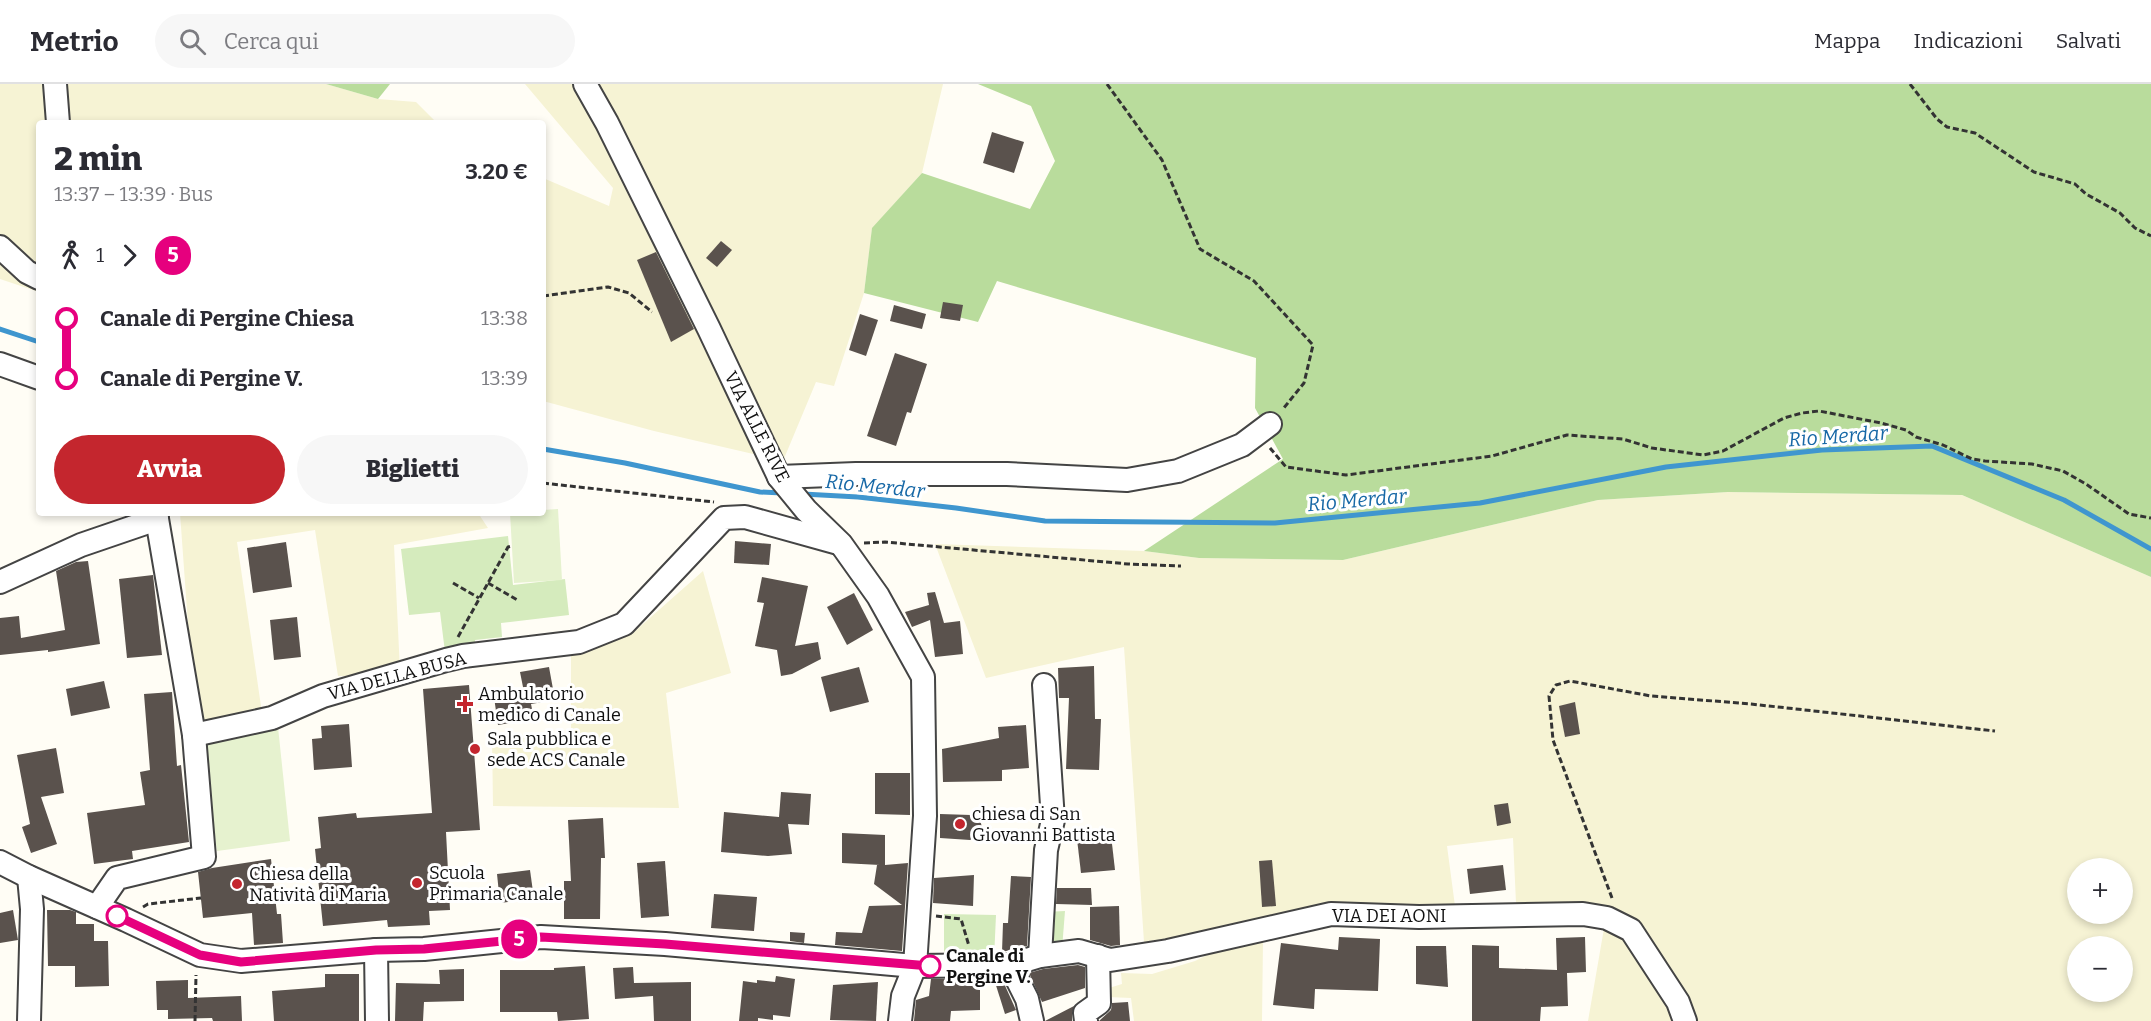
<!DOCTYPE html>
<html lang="it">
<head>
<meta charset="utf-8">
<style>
  body { margin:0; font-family:Bitter,serif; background:#f7f7f7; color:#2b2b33; height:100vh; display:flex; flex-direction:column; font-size:22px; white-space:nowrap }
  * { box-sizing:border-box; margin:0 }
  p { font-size:20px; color:#7c7c81 }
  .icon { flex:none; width:33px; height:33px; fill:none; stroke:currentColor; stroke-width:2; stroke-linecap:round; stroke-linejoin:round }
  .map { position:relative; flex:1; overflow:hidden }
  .sheet { position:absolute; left:36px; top:36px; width:510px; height:396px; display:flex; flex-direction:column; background:#fff; border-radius:6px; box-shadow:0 3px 9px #0003 }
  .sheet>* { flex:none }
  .badge { padding:0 12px; border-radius:20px; font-size:21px; line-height:39px }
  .tools { position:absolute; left:2067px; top:774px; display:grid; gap:12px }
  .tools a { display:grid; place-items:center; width:66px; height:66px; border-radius:50%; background:#fff; box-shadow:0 3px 9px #0003; font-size:30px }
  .map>.badge { position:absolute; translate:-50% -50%; box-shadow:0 0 0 3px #fff }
  .legs { display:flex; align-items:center; gap:9px; height:66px; padding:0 18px; font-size:20px }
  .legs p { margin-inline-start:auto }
  .overview { display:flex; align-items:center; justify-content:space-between; height:102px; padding:0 18px }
  h1 { font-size:33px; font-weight:800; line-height:45px }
  .primary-button { display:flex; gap:12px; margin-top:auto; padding:12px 18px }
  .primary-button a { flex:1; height:69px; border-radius:36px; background:#c4262e; color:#fff; font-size:24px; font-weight:800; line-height:69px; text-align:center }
  .primary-button a+a { background:#f7f7f7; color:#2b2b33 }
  ul { padding:0 18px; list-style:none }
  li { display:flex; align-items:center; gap:21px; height:60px; font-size:22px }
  li i { display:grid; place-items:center; width:9px; height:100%; margin:0 8px; background:currentColor }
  li i::after { content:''; width:15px; height:15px; margin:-8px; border:4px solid; border-radius:50%; background:#fff }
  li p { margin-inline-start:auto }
  li:first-child i { background:linear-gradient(#0000 50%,currentColor 0) }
  li:last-child i { background:linear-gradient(currentColor 50%,#0000 0) }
  header { display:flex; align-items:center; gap:36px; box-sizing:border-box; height:84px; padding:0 30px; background:#fff; border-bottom:2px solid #e1e1e2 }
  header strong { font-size:28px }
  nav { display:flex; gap:33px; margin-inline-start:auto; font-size:21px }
  .search { width:420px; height:54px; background:#f7f7f7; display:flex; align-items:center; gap:15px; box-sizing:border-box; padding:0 21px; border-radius:33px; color:#7c7c81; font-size:22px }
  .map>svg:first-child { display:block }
</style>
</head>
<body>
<header>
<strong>Metrio</strong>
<div class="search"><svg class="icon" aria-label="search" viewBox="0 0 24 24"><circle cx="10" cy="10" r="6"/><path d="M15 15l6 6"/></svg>Cerca qui</div>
<nav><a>Mappa</a><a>Indicazioni</a><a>Salvati</a></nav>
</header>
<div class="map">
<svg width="2151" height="937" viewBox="0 0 2151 937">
  <rect width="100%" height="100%" fill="#fffdf5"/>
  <!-- farmland -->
  <g fill="#f6f3d4" fill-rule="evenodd">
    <polygon points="0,0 326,0 378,15 416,18 437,39 39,39 39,208 0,195"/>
    <polygon points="525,0 943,0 922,89 872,145 864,209 834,302 816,298 783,377 654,347 543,317 543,94 609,122 613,104"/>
    <path d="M1728,408l234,3 189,82v444h-563l19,-110 -42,-6 -49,-2 -3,-65 -66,8 8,60 -198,19 -113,17 -20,-295 -138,31 -51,-134 209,7 55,7 144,2 255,-60zM2078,784h44v46h-44zM2078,862h44v46h-44z"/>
    <polygon points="180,429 478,429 488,444 394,461 400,587 378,592 338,592 315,446 237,458 262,629 195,637"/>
    <polygon points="703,487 731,589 666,609 679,724 493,722 492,652 571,648 571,562 634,548"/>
    <polygon points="1263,857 1262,937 1134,937 1131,914 1108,913 1109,904 1122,900 1121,889 1152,890 1195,877 1215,867"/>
  </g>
  <!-- green -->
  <g fill="#d5ebbd">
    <polygon points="508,452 513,501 565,495 569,531 501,539 502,553 475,556 475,564 445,568 440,528 409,531 401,465"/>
    <polygon points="1065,827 1062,865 1042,866 1044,828"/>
    <polygon points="944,830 996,831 994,875 944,877"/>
  </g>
  <!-- forest -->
  <g fill="#b9dc9c">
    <polygon points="326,0 390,0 378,15"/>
    <polygon points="978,0 2151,0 2151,493 1962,411 1728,408 1598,416 1343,476 1199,474 1144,467 1283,375 1255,324 1256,274 997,197 978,238 864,209 872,144 922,89 1030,125 1055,77 1031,22"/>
  </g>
  <!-- pitch -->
  <g fill="#e6f2cf">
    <polygon points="558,425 562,496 514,499 510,429 543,429 543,426"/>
    <polygon points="278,643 290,757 217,767 202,655"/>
  </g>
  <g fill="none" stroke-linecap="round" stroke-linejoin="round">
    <!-- stream -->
    <g stroke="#3f96cf" stroke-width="5">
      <polyline points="0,245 39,258"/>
      <polyline points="543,365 625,379 760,408 782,409"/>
      <polyline points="803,410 858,413 956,424 1045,437 1275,439 1480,419 1666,383 1822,366 1932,362 2064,416 2151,465"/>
    </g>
  </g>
  <!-- building -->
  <g fill="#5a524d">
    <polygon points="992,48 1024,58 1014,89 983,79"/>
    <polygon points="721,157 732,166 717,183 706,174"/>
    <polygon points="656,168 694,245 671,258 637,176"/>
    <polygon points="943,218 963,221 960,237 940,234"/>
    <polygon points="894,221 926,230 922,245 890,237"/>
    <polygon points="860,230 878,236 866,272 849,266"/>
    <polygon points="895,269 927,280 911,329 907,328 896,362 867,352"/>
    <polygon points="735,457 771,460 769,481 734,479"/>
    <polygon points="286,458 292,503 253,509 247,464"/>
    <polygon points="88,477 100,560 48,568 48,566 0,571 0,534 19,532 21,554 65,546 56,487 76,478"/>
    <polygon points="153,491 162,571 127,574 119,495"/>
    <polygon points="762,493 808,502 795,562 818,558 821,575 792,590 781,592 777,566 755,562 764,519 757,518"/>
    <polygon points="935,508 944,539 960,537 963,570 935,573 930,536 912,543 905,528 929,521 927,509"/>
    <polygon points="854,509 873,546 847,561 827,523"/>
    <polygon points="297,533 301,573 274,576 270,536"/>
    <polygon points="1094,582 1095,635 1101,635 1099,686 1066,685 1069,614 1059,614 1058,584"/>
    <polygon points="549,583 555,616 531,620 534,635 498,641 494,613 524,608 520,588"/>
    <polygon points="859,583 869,618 830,628 821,593"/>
    <polygon points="104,597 110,624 71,632 66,605"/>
    <polygon points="469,601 480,746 446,748 450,826 429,827 430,841 388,843 387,836 323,842 315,765 321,764 318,733 356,729 357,734 432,729 423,605"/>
    <polygon points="172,608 177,682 181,681 189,758 132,767 133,775 94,780 87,729 145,721 140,688 150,686 144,610"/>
    <polygon points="1575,618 1580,650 1565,653 1559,622"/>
    <polygon points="349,640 352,683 314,686 312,655 322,654 321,642"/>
    <polygon points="1026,641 1029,684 1002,686 1002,697 943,698 942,665 999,654 998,643"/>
    <polygon points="56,664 64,709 41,713 57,760 31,769 22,743 30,740 17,671"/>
    <polygon points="875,689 910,689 910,731 875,730"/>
    <polygon points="781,708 811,710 809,741 788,740 792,770 768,772 721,768 724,728 779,733"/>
    <polygon points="1508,719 1511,739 1497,742 1494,721"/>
    <polygon points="940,730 971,731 980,736 982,743 979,751 970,756 940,754"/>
    <polygon points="603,734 605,774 601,774 600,835 564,835 564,797 571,797 568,736"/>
    <polygon points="842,749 885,751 885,781 908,779 902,867 835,861 836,848 862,849 869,822 902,821 874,800 877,781 880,781 842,779"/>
    <polygon points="1111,751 1115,786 1081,789 1077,755"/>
    <polygon points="271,775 277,830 281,830 283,859 254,861 252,829 203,834 198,788 212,784"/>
    <polygon points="1272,776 1276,822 1262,823 1259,777"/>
    <polygon points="665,777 669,832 641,834 637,779"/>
    <polygon points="1503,781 1506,806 1470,810 1467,785"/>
    <polygon points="530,786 534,815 500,819 497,790"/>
    <polygon points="974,791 973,822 933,819 934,794"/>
    <polygon points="1011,792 1031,793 1027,862 1002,868 1003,839 1008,839"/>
    <polygon points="1057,804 1091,804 1092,821 1056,820"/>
    <polygon points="714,810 757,813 754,847 711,844"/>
    <polygon points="1119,822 1120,861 1111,862 1090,856 1090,823"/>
    <polygon points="13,826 18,856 0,859 0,829"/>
    <polygon points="47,826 70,826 76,828 76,840 94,840 94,857 108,857 109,902 75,903 75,882 48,882"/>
    <polygon points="790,848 805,849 804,859 790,857"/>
    <polygon points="1339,853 1380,855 1378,907 1315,905 1314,925 1273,921 1281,859 1338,866"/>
    <polygon points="1585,853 1586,888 1567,889 1568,922 1541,923 1540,937 1472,937 1472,861 1499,862 1499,884 1557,886 1556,854"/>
    <polygon points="1416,862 1446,862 1448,903 1416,900"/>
    <polygon points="1078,881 1085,883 1085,904 1042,918 1029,889 1043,885"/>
    <polygon points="585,882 589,935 558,937 557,928 500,928 500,886 554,886 554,884"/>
    <polygon points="633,883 634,899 691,898 691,937 654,937 653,912 615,915 613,884"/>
    <polygon points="464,885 464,917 424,918 423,937 395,937 396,899 440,900 439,886"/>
    <polygon points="325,890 359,890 359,937 274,937 272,907 325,903"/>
    <polygon points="776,892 795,895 790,933 773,931 773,936 758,934 758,937 739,937 743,897 757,899 757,896 775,898"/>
    <polygon points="931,895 980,895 980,926 951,927 950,937 914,937 916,916 929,912"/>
    <polygon points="994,895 1002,895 1016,926 1005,930"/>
    <polygon points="188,896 188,914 241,912 242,937 213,937 212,934 168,935 168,926 157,926 156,897"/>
    <polygon points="878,898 876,937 830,936 833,901"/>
    <polygon points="1128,918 1130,937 1099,937 1111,926 1112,919"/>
    <polygon points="1074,922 1072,930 1072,937 1045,937"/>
  </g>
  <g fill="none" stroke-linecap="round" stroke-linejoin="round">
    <!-- minor casing -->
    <g stroke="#444" stroke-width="26">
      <g id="minor">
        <polyline points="55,0 58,39"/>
        <polyline points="585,0 607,39 709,245 779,393 806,426 841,460 878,512 923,593 925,732 915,882 903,912 900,937"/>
        <polyline points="0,163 27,188 39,194"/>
        <polyline points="0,280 39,294"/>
        <polyline points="779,393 856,390 1007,390 1127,396 1178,387 1242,361 1270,340"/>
        <polyline points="0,498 81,461 157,435"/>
        <polyline points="194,651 272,634 323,612 446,576 463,572 579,558 624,540 724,434 745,433 838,459"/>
        <polyline points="0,778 29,793 126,836 200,871 241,877 376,866 424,865 541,853 665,860 915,882 1010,881 1040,872 1079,867 1110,876 1168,867 1331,830 1419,833 1583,830 1607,834 1631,846 1678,918 1685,937"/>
        <polyline points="29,793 32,825 29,937"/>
        <polyline points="97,823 117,794 204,773 194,651 156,429"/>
        <polyline points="376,866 377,937"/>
        <polyline points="1040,872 1046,766 1053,736 1044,601"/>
        <polyline points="1010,881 1027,915 1032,937"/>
        <polyline points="1086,937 1085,929 1099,919 1098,872"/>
      </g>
    </g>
    <!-- path -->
    <g stroke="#333" stroke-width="3" stroke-dasharray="6 3" stroke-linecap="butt">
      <polyline points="1107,0 1162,76 1200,165 1254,197 1313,261 1304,299 1283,325"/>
      <polyline points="1910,0 1937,35 1947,43 1975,49 2034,88 2075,100 2086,110 2120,129 2135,144 2151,152"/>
      <polyline points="543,212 608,203 629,209 652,228"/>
      <polyline points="1270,364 1286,383 1346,391 1492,372 1567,351 1623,355 1652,364 1703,371 1723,367 1784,334 1802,329 1819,327 1881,339 1906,346 1916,353 1943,361 1972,375 1985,377 2032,380 2063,387 2086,400 2129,430 2151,434"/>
      <polyline points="543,399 714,418"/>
      <polyline points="864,459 885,458 1128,480 1181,482"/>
      <polyline points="453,499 479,514"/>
      <polyline points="488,499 519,517"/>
      <polyline points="458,553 508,463 512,462"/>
      <polyline points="1612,814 1553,656 1549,612 1556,601 1570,597 1651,612 1751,620 1995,647"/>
      <polyline points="143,823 148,820 201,814"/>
      <polyline points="936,832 961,835 969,862"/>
      <polyline points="195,937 196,891"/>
    </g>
    <!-- minor -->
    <use href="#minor" stroke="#fff" stroke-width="22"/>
  </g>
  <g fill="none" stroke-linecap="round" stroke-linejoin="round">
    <!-- line-1 casing -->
    <g stroke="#fff" stroke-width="14">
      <polyline id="line-1" points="117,832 200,871 241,878 376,866 424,865 541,853 665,860 930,882"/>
    </g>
    <!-- line-1 -->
    <use href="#line-1" stroke="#e6007e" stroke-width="9"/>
  </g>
  <!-- markers -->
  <g fill="#c4262e" stroke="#fff" stroke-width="2">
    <path d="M462 611h6v6h6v6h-6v6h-6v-6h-6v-6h6z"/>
    <circle cx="475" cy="665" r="6"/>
    <circle cx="960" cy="740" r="6"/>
    <circle cx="417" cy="799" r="6"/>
    <circle cx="237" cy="800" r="6"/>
  </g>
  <g fill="#fff" stroke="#e6007e" stroke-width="3">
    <circle cx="117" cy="832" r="10"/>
    <circle cx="930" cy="882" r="10"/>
  </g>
  <g text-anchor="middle" stroke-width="6" stroke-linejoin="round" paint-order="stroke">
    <!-- street labels -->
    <g font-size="18" fill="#111" stroke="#fff">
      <text transform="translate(757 343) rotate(63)" y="6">VIA ALLE RIVE</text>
      <text transform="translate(397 592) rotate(-15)" y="6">VIA DELLA BUSA</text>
      <text x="1389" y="838">VIA DEI AONI</text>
    </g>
    <!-- poi labels -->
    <g font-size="18" fill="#111" stroke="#fff" text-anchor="start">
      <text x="478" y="616">Ambulatorio<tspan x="478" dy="21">medico di Canale</tspan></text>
      <text x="487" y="661">Sala pubblica e<tspan x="487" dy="21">sede ACS Canale</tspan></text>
      <text x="972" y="736">chiesa di San<tspan x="972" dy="21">Giovanni Battista</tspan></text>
      <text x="429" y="795">Scuola<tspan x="429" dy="21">Primaria Canale</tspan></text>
      <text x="249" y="796">Chiesa della<tspan x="249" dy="21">Natività di Maria</tspan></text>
    </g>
    <!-- stop labels -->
    <g font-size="18" font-weight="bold" fill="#111" stroke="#fff" text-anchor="start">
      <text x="946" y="878">Canale di<tspan x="946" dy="21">Pergine V.</tspan></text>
    </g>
    <!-- water labels -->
    <g font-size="20" font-style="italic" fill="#1768a6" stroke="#fff">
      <text transform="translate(1838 352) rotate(-4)" y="7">Rio Merdar</text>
      <text transform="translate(875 402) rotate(6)" y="7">Rio Merdar</text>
      <text transform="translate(1357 416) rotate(-5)" y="7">Rio Merdar</text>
    </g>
  </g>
</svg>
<div class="tools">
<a>+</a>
<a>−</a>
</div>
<b class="badge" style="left:519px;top:855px;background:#e6007e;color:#fff">5</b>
<section class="sheet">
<div class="overview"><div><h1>2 min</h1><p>13:37 – 13:39 · Bus</p></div><b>3.20 €</b></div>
<div class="legs"><svg class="icon" aria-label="walk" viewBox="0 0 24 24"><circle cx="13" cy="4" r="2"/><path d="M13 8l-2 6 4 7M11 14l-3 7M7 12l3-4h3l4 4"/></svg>1<svg class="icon" aria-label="forward" viewBox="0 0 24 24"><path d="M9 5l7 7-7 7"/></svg><b class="badge" style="background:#e6007e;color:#fff">5</b></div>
<ul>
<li><i style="color:#e6007e"></i><b>Canale di Pergine Chiesa</b><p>13:38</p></li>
<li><i style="color:#e6007e"></i><b>Canale di Pergine V.</b><p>13:39</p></li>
</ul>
<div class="primary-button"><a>Avvia</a><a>Biglietti</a></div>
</section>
</div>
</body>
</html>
